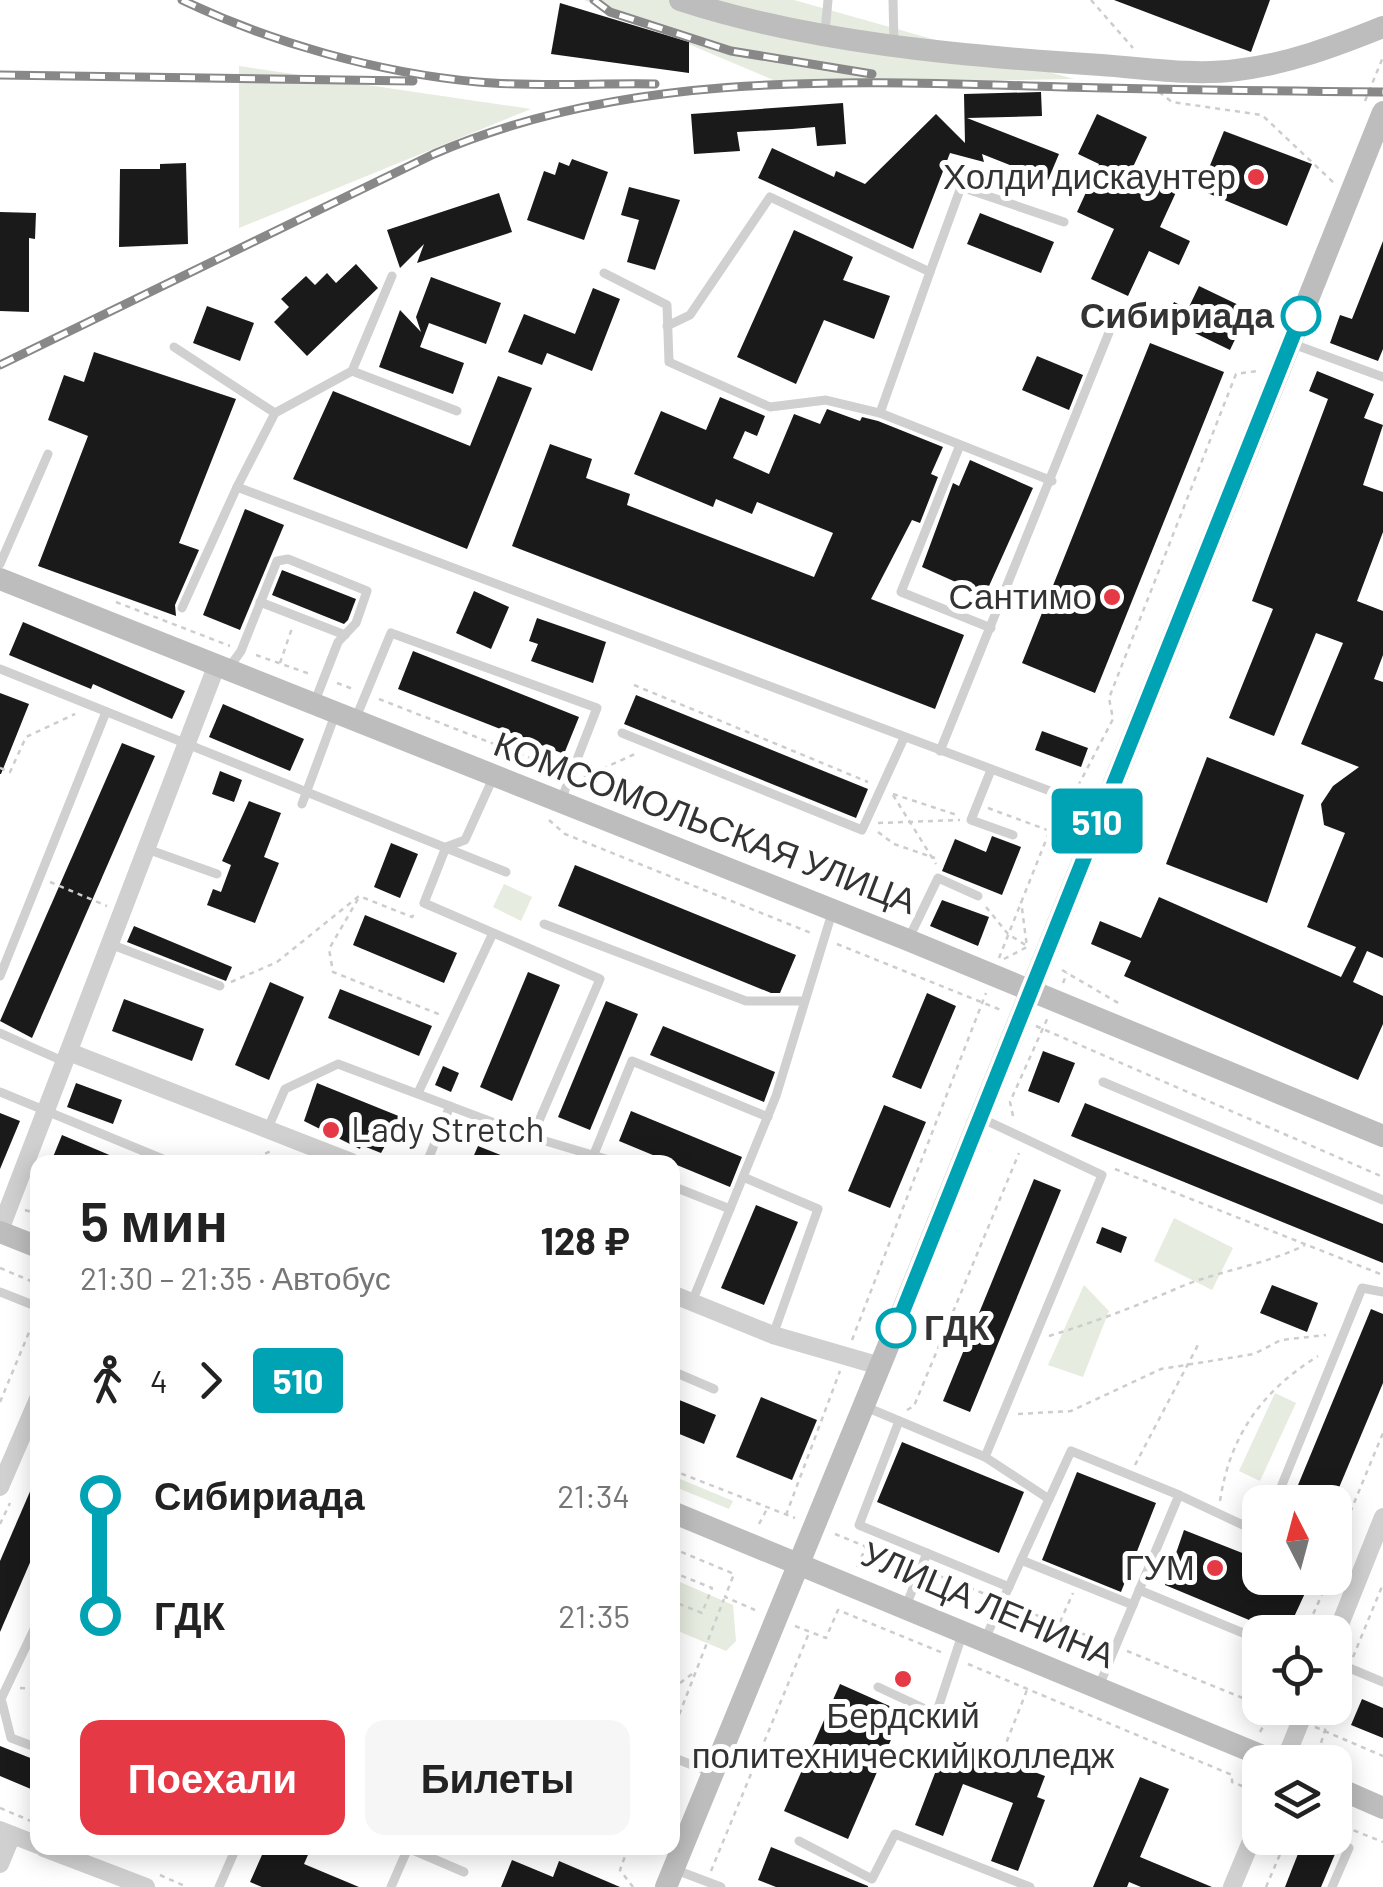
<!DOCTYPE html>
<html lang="ru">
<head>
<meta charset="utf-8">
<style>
  body { margin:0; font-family:Barlow,sans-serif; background:#f6f6f6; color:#222; height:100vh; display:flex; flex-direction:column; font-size:38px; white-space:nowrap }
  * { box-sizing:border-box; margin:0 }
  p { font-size:32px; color:#767676 }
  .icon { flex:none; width:55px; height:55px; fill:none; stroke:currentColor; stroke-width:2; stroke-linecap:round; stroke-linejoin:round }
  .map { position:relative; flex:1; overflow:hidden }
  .side { position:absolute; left:30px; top:1155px; width:650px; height:700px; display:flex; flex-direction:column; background:#fff; border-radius:20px; box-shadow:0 5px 25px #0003 }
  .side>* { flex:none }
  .badge { padding:0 20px; border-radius:8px; font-size:35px; line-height:65px }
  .needle { width:65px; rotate:354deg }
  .buttons { position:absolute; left:1242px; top:1485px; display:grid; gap:20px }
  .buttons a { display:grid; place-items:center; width:110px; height:110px; border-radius:20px; background:#fff; box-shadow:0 5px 25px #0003; font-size:50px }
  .map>.badge { position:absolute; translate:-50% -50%; box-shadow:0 0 0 5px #fff }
  .legs { display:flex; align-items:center; gap:15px; height:110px; padding:0 50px; font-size:32px }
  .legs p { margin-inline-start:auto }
  .summary { display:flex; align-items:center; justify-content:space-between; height:170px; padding:0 50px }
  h1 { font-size:55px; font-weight:600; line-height:75px }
  .action { display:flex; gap:20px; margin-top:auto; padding:20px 50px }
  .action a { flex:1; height:115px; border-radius:20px; background:#e63946; color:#fff; font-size:40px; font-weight:600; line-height:115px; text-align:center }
  .action a+a { background:#f6f6f6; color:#222 }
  ul { padding:0 50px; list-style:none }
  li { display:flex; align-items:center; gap:35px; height:120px; font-size:38px }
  li i { display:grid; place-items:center; width:15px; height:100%; margin:0 12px; background:currentColor }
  li i::after { content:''; width:25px; height:25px; margin:-12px; border:8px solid; border-radius:50%; background:#fff }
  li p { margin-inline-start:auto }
  li:first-child i { background:linear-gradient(#0000 50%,currentColor 0) }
  li:last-child i { background:linear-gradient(currentColor 50%,#0000 0) }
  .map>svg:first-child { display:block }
</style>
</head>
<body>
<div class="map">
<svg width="1383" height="1887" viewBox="0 0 1383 1887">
  <rect width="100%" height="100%" fill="#fff"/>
  <!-- green -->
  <g fill="#e6ecdf">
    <polygon points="584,0 794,0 1074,79 783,84"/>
    <polygon points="239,66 531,109 239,228"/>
    <polygon points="504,884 532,897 521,921 493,907"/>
    <polygon points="1174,1218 1233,1248 1212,1290 1154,1261"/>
    <polygon points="1084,1285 1109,1311 1083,1377 1048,1365"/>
    <polygon points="1275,1393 1296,1403 1260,1481 1239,1471"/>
    <polygon points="673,1476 733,1501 729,1509 673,1486"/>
    <polygon points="673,1579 733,1605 736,1641 726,1651 673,1629"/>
  </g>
  <!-- building -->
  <g fill="#1a1a1a">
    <polygon points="1114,0 1270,0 1251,52"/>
    <polygon points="560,3 689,42 689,73 551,54"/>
    <polygon points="1041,92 1042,116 967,118 1059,154 1048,180 982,154 984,162 950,153 913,249 758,178 772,148 834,177 836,171 865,184 936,114 965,143 964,94"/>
    <polygon points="843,103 846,144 817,146 815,127 792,129 737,132 740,151 694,154 691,114"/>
    <polygon points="1097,114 1147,137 1133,167 1178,188 1160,227 1190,241 1179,265 1149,251 1128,296 1091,279 1114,229 1077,212 1099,164 1078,154"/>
    <polygon points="1224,131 1312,164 1287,226 1200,190"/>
    <polygon points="572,159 608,172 584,240 527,220 544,171 555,175 559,162 569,166"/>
    <polygon points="186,163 188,244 119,247 120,169 160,169 160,164"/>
    <polygon points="629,187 680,200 655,270 627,262 639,220 621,215"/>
    <polygon points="499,193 512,232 417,263 424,244 400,268 387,230"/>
    <polygon points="0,212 36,213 35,239 29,238 29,312 0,311"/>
    <polygon points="980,213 1054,242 1041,273 967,244"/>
    <polygon points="794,230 853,257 843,280 890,296 874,339 824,320 796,384 737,357"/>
    <polygon points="1383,241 1383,349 1378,361 1330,343 1340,315 1352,319"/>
    <polygon points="356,264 378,288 307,356 274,322 289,307 281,299 306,276 315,285 327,273 336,283"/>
    <polygon points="431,277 501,303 486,344 429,323 420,347 464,363 453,394 379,367 400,310 421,332 416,317"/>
    <polygon points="1199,286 1249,310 1230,350 1166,319 1174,302 1188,309"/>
    <polygon points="593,288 620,299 592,371 547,353 542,365 508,352 524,314 575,334"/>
    <polygon points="207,306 254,323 240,361 193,343"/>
    <polygon points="1150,343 1224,372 1095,693 1022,663"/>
    <polygon points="94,352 236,399 179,543 199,550 175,605 176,616 38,566 88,436 48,420 64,375 84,382"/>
    <polygon points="1037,356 1083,375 1069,410 1022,390"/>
    <polygon points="1317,371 1374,394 1364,418 1383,425 1363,485 1383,492 1383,532 1357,601 1383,611 1383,655 1374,679 1383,682 1383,958 1367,951 1353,982 1383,996 1383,1024 1358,1080 1124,976 1131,961 1091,944 1100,921 1141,938 1159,897 1341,977 1356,947 1307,927 1345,833 1324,825 1321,804 1333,786 1359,767 1301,744 1343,643 1316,633 1274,736 1229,718 1273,609 1252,601 1328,399 1309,391"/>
    <polygon points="498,376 532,388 467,549 293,479 333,391 470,446"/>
    <polygon points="720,397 765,416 757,436 745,431 733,458 769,474 794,414 820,424 827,409 860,421 862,417 878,421 943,447 931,474 938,477 920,523 912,520 871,599 964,635 935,709 512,546 550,444 592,459 586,478 630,494 627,505 814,577 833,533 757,502 752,514 716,499 713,507 634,474 661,411 706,430"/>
    <polygon points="970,460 1033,488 985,595 922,567 953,483 959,486"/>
    <polygon points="245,509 284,525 240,630 203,615"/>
    <polygon points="282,570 356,599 348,620 344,624 272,595"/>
    <polygon points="474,591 509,607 491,649 456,633"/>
    <polygon points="537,618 606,642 593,683 531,661 538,644 529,641"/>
    <polygon points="23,622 185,691 172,719 93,684 91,689 9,655"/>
    <polygon points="413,651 579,717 564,754 398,689"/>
    <polygon points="0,693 29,704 1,774 0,774"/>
    <polygon points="636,695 868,789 856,818 624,724"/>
    <polygon points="223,704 304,739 290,771 209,737"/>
    <polygon points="1042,731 1088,748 1081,767 1035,750"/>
    <polygon points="122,743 155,756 32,1038 0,1021"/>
    <polygon points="1207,757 1304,795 1267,903 1166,864"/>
    <polygon points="220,771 242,780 234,802 212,794"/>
    <polygon points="249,801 281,813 264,857 279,863 255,923 207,905 213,889 221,892 231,865 222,861"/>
    <polygon points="992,836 1021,847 1002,895 942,871 955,839 986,852"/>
    <polygon points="391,843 418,854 400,898 374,887"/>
    <polygon points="575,865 796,955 780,993 771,993 558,906"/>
    <polygon points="942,900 989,917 978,946 930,926"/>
    <polygon points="365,915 457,953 444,983 353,945"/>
    <polygon points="134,926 232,967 226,981 127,942"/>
    <polygon points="528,972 560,985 512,1101 480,1087"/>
    <polygon points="270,982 304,997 269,1080 235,1065"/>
    <polygon points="340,989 432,1026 419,1056 328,1018"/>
    <polygon points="927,993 956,1006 921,1089 892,1077"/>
    <polygon points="124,999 204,1029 192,1061 112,1031"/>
    <polygon points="606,1001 638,1014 590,1130 558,1117"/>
    <polygon points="663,1026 775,1072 764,1102 650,1055"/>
    <polygon points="1043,1051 1075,1063 1059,1103 1028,1091"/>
    <polygon points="443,1066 459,1073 451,1092 435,1085"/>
    <polygon points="76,1083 122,1100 113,1124 67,1107"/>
    <polygon points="317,1083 401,1117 381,1153 361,1145 360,1149 304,1121"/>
    <polygon points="1085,1103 1383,1224 1383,1263 1071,1136"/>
    <polygon points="884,1105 926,1122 890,1208 848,1191"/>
    <polygon points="631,1111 742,1157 730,1187 619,1141"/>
    <polygon points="0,1113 20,1121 0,1169"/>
    <polygon points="62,1135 126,1162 51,1162"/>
    <polygon points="478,1146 518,1162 471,1162"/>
    <polygon points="1034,1179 1061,1190 970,1412 943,1401"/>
    <polygon points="756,1205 798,1222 764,1305 721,1288"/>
    <polygon points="1102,1227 1127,1237 1121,1253 1096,1243"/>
    <polygon points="1272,1285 1318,1303 1307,1332 1260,1313"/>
    <polygon points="1371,1309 1383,1314 1383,1383 1333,1502 1291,1502"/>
    <polygon points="672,1397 716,1415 704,1444 672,1431"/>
    <polygon points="761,1397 817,1420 792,1480 736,1457"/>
    <polygon points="902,1442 1024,1492 999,1553 877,1502"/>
    <polygon points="1077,1472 1156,1503 1121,1592 1042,1560"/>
    <polygon points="38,1473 38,1544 0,1632 0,1561"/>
    <polygon points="1184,1530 1260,1560 1260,1578 1312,1578 1294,1617 1254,1622 1165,1585"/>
    <polygon points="840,1684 903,1712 848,1839 784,1811"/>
    <polygon points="1362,1699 1383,1708 1383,1738 1351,1725"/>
    <polygon points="961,1744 1045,1776 1037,1797 1045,1800 1018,1871 991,1861 1013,1803 963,1784 943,1836 915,1825 942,1755 955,1760"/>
    <polygon points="0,1746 38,1761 38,1792 0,1776"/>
    <polygon points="1140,1777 1169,1789 1140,1857 1212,1887 1141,1887 1129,1882 1127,1887 1093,1887"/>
    <polygon points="1303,1841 1335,1854 1321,1887 1285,1887"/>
    <polygon points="771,1847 868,1886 868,1887 776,1887 758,1880"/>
    <polygon points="265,1848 311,1848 304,1864 359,1887 262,1887 250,1882"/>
    <polygon points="512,1860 553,1877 559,1861 620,1887 501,1887"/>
  </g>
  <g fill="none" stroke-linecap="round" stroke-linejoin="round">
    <!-- path -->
    <g stroke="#cdcdcd" stroke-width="2.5" stroke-dasharray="5 5" stroke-linecap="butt">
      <polyline points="1091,0 1133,48"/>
      <polyline points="1159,92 1172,102 1262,115 1334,183"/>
      <polyline points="1365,101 1383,57"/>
      <polyline points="116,602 230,646"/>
      <polyline points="256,655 310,674"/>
      <polyline points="280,663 292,628"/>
      <polyline points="337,683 353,689"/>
      <polyline points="634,685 868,782"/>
      <polyline points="379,699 558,769"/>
      <polyline points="0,768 10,772 26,737 75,714"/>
      <polyline points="584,777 635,754"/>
      <polyline points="1078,786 1113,719 1109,698 1236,374 1257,371"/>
      <polyline points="893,794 957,815"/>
      <polyline points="893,795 936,864"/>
      <polyline points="988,808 1050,831"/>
      <polyline points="549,820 565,834 811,933"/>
      <polyline points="878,823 960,820"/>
      <polyline points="878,832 894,844 935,858"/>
      <polyline points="50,882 107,906"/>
      <polyline points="358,899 329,949 333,972 441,1015"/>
      <polyline points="986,907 1008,934 1027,946"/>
      <polyline points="837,944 1001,1010"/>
      <polyline points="999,958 1054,820 1063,810"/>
      <polyline points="1004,959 1027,947 1021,901"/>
      <polyline points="1062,970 1120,1004"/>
      <polyline points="231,982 277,962 359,896 412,917 415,913"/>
      <polyline points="1063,983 1067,973"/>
      <polyline points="1036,1026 1383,1177"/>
      <polyline points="1013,1116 1010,1102 1048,1017"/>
      <polyline points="247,1162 273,1150"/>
      <polyline points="1115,1169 1383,1275"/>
      <polyline points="25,1210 38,1214"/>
      <polyline points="0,1268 38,1284"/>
      <path d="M1049,1336c46,-14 88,-30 131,-49 41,-17 85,-22 125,-42"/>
      <polyline points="852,1340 986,993"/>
      <polyline points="0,1402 35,1318"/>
      <polyline points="907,1410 914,1406 1019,1153"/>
      <polyline points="1018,1414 1071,1411 1161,1369 1254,1354 1281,1340 1326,1335"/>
      <polyline points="1135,1465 1199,1343"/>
      <polyline points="672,1470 795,1518"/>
      <path d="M1220,1501c10,-66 42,-110 98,-145"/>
      <polyline points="786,1515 840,1371"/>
      <polyline points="0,1524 10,1503"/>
      <polyline points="759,1524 767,1509"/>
      <polyline points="835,1534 906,1563"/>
      <polyline points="672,1548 734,1574 725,1597 755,1610"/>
      <polyline points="1335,1549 1383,1433"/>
      <polyline points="857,1567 866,1547"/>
      <polyline points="672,1572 712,1588 702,1613 672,1601"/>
      <polyline points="932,1573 990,1596"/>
      <polyline points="1016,1607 1101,1641"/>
      <polyline points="1060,1622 1073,1593"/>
      <polyline points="795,1626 826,1638 838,1610 943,1653"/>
      <polyline points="1305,1632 1329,1579"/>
      <polyline points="1127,1651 1260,1705"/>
      <polyline points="1353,1657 1383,1584"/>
      <polyline points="968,1664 1232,1775 1232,1782 1260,1793"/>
      <polyline points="20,1688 38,1689"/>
      <polyline points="672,1689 696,1671"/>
      <polyline points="1335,1700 1344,1678"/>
      <polyline points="1266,1708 1285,1715"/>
      <polyline points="1315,1727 1383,1756"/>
      <polyline points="1260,1732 1274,1708"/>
      <polyline points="672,1733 724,1599"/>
      <polyline points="1003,1751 1027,1690"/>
      <polyline points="1315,1762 1332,1708"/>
      <polyline points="0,1808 38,1824"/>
      <polyline points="1335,1823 1383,1842"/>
      <polyline points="628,1848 620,1870 633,1887"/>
      <polyline points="711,1871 809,1633"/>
      <polyline points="160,1875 187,1887"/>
      <polyline points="1266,1887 1287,1838"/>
    </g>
    <!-- lane -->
    <g stroke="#d0d0d0" stroke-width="9">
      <polyline points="893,0 894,43"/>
      <polyline points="825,32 828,0"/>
      <polyline points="930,272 961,187 1064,222"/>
      <polyline points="604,273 667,305 669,362 770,407 826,400 880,413"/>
      <polyline points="392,276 352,371 275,413 237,487 1101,810"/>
      <polyline points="667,326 690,315 770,197 930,272 880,413 1052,481"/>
      <polyline points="1293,344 1383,377"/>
      <polyline points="174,347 275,413"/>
      <polyline points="352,371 457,411"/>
      <polyline points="960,445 901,592 991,628"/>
      <polyline points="0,564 48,454"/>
      <polyline points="260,602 345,635"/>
      <polyline points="182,608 237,487"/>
      <polyline points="0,669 506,872"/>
      <polyline points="228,669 241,651 277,561 288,559 367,591 356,623 338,642 315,701"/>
      <polyline points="355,720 391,633 597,708 560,803"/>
      <polyline points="622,733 862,830 904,738"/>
      <polyline points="940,751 1110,330"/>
      <polyline points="991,770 971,820 1013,835"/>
      <polyline points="493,778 465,840 446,847 424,903 600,979 532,1137"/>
      <polyline points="302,804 335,715"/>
      <polyline points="147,849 217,874"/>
      <polyline points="544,924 746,1001 803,1001"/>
      <polyline points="909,938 938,878 978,896"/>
      <polyline points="110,944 220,986"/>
      <polyline points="0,976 106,712"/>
      <polyline points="0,1033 65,1062"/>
      <polyline points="1103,1082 1383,1200"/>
      <polyline points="0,1092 170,1162"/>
      <polyline points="418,1093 493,933"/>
      <polyline points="983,1119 1102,1175 985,1457"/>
      <polyline points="268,1128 285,1089 338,1064 532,1137 616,1162"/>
      <polyline points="594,1154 632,1061 768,1117"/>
      <polyline points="427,1162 450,1106"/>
      <polyline points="743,1177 818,1209 773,1335"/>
      <polyline points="672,1186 730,1209"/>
      <polyline points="0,1292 38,1307"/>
      <polyline points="692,1302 776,1096 832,913"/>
      <polyline points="672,1371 714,1389"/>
      <polyline points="866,1407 985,1457 1049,1499 985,1639"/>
      <polyline points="899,1421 859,1525 1009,1587"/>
      <polyline points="1179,1495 1260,1533"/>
      <polyline points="1049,1499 1071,1451 1179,1495 1099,1686"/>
      <polyline points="1275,1502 1362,1288 1383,1292"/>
      <polyline points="1021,1560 1133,1605"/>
      <polyline points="1335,1568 1358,1579"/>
      <polyline points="1139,1590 1260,1640"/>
      <polyline points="906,1606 927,1553"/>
      <polyline points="1335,1662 1383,1682"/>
      <polyline points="878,1687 936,1714 962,1635"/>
      <polyline points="0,1701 38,1621"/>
      <polyline points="2,1702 11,1738 38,1748"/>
      <polyline points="672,1757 712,1773"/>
      <polyline points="799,1841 872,1879 895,1834 1030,1887"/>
      <polyline points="408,1848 464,1872"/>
      <polyline points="676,1870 721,1887"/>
      <polyline points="219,1887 236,1848"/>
      <polyline points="391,1887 408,1848"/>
      <polyline points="1332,1887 1349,1848"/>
    </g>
    <!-- street -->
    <g stroke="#d0d0d0" stroke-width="18">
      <polyline points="69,1052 351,1162"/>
      <polyline points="0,1230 216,667"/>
      <polyline points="672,1294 773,1335 880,1366"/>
      <polyline points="0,1487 38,1399"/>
      <polyline points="1335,1637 1383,1517"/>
      <polyline points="1284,1762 1306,1708"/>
      <polyline points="0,1830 38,1845"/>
      <polyline points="44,1848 146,1887"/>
      <polyline points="0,1864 12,1835"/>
      <polyline points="1232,1887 1260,1820"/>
    </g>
    <!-- secondary -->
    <g stroke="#bdbdbd" stroke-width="22">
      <path d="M680,0c131,43 283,56 421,65 44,3 92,11 136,5 51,-6 99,-24 146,-43"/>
      <polyline points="0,579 908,940 1383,1136"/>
      <polyline points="0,1232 38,1247"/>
      <polyline points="672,1512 1277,1762"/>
      <polyline points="1335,1787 1383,1808"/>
      <polyline points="666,1887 896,1327 1383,112"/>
    </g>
    <!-- rail casing -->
    <g stroke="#888" stroke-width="9">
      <g id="rail">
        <path d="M182,0c90,43 197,73 296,82 58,5 119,1 177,2"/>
        <polyline points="594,0 610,12 731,51 872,74"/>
        <polyline points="0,75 413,81"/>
        <path d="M0,365l434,-211c196,-85 420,-73 630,-67 106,3 213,4 319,5"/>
      </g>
    </g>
    <!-- rail -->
    <use href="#rail" stroke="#fff" stroke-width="5" stroke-dasharray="15" stroke-linecap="butt"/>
  </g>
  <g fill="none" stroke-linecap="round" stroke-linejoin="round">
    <!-- line-1 casing -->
    <g stroke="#fff" stroke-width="22">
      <polyline id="line-1" points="896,1328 1301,316"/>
    </g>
    <!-- line-1 -->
    <use href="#line-1" stroke="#00a3b4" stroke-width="15"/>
  </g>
  <!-- markers -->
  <g fill="#e63946" stroke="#fff" stroke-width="4">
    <circle cx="1256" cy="177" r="10"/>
    <circle cx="1112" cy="597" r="10"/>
    <circle cx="331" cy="1130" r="10"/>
    <circle cx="1215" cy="1568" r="10"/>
    <circle cx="903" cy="1679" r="10"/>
  </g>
  <g fill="#fff" stroke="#00a3b4" stroke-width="5">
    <circle cx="1301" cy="316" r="18"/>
    <circle cx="896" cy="1328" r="18"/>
  </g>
  <g text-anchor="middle" stroke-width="10" stroke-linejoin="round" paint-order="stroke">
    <!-- poi labels -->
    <g font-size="35" fill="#333" stroke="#fff" text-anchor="end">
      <text x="1236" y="189">Холди дискаунтер</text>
      <text x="1092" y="609">Сантимо</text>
      <text x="351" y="1142" text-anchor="start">Lady Stretch</text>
      <text x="1195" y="1580">ГУМ</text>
      <text x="903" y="1728" text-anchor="middle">Бердский<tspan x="903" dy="40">политехнический колледж</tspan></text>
    </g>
    <!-- stop labels -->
    <g font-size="35" font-weight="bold" fill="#333" stroke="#fff" text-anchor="end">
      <text x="1274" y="328">Сибириада</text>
      <text x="924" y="1340" text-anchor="start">ГДК</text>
    </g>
    <!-- street labels -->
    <g font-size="35" fill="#333" stroke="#fff">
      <text transform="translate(705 823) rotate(21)" y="12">КОМСОМОЛЬСКАЯ УЛИЦА</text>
      <text transform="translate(988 1605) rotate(23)" y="12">УЛИЦА ЛЕНИНА</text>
    </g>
  </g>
</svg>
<div class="buttons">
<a><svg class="needle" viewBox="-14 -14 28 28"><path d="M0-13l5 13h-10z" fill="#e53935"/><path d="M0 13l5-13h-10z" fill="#767676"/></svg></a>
<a><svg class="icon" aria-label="locate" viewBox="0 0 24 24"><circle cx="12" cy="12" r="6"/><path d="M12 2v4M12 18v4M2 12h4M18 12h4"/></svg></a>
<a><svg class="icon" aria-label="layers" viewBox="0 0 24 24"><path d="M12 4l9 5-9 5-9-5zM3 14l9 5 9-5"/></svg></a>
</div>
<b class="badge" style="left:1097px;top:821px;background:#00a3b4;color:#fff">510</b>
<section class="side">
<div class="summary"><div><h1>5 мин</h1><p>21:30 – 21:35 · Автобус</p></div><b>128 ₽</b></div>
<div class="legs"><svg class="icon" aria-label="walk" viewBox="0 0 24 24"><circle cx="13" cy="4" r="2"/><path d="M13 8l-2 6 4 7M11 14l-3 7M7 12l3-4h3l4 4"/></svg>4<svg class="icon" aria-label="forward" viewBox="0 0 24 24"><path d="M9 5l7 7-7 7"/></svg><b class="badge" style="background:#00a3b4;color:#fff">510</b></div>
<ul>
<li><i style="color:#00a3b4"></i><b>Сибириада</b><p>21:34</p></li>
<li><i style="color:#00a3b4"></i><b>ГДК</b><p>21:35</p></li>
</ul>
<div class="action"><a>Поехали</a><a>Билеты</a></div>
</section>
</div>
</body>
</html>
